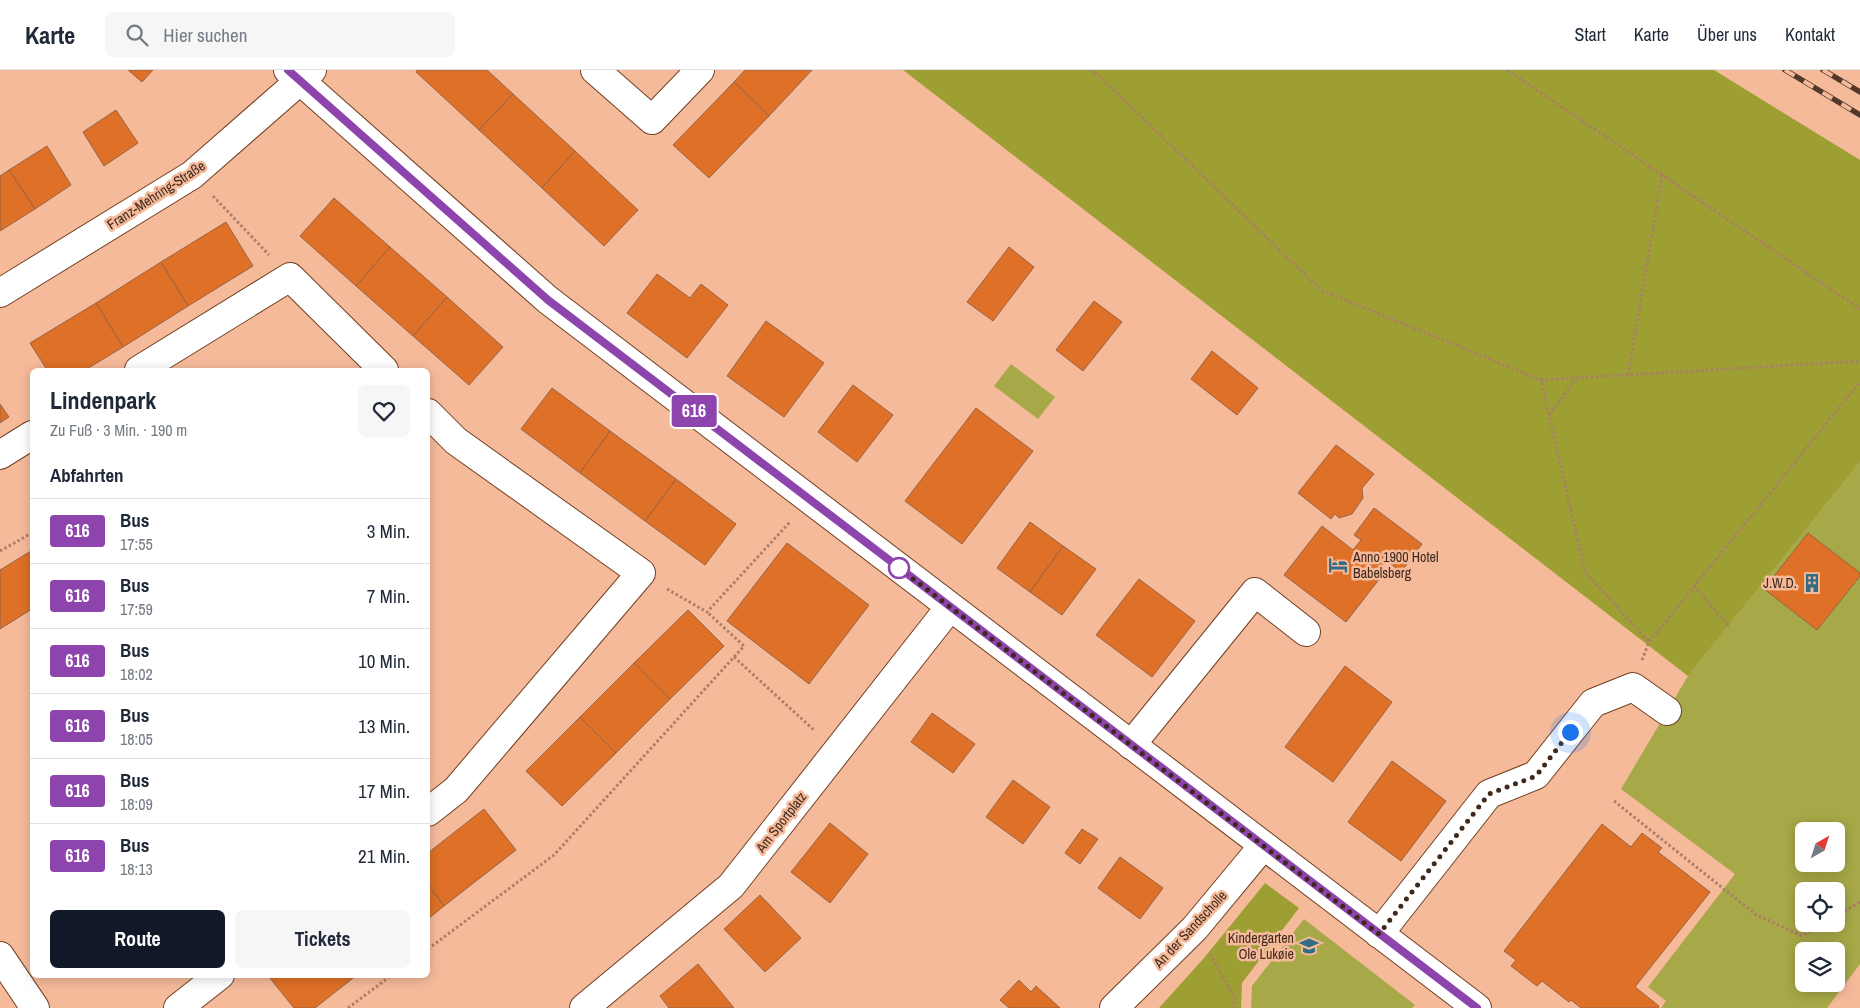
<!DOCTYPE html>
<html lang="de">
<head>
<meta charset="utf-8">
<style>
  body { margin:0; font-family:"Archivo Narrow",sans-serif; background:#f6f6f7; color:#1f2937; height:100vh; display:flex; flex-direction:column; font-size:19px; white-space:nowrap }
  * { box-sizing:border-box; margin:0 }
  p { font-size:16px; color:#747a83 }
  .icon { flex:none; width:28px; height:28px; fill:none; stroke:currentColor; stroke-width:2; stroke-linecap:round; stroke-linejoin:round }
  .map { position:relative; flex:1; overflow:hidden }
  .panel { position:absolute; left:30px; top:298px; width:400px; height:610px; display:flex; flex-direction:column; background:#fff; border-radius:8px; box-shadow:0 2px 12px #0003 }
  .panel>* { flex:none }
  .badge { padding:0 10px; border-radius:4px; font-size:18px; line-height:32px }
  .needle { width:32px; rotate:39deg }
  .buttons { position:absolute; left:1795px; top:752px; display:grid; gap:10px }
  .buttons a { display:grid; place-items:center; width:50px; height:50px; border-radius:8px; background:#fff; box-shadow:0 2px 12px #0003; font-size:25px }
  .you { position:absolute; width:25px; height:25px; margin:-12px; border:4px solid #fff; border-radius:50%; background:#1a73e8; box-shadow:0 0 0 8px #1a73e833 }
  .map>.badge { position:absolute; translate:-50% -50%; box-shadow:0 0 0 2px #fff }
  h2 { padding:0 20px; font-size:19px; line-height:45px }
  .round { display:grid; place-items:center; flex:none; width:52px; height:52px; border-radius:8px; background:#f6f6f7 }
  .summary { display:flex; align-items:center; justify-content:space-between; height:85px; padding:0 20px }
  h1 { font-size:24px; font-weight:700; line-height:38px }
  .action { display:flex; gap:10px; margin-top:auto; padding:10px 20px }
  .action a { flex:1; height:58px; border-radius:8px; background:#111827; color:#fff; font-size:20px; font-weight:700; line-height:58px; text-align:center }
  .action a+a { background:#f6f6f7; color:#1f2937 }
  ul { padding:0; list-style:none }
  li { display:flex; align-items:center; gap:15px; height:65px; padding:0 20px; border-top:1px solid #e0e1e3 }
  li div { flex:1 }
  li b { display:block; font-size:19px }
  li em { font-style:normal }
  li .badge { min-width:55px; font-weight:700; text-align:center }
  header { display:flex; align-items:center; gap:30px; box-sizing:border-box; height:70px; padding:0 25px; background:#fff; border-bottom:1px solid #e0e1e3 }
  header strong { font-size:24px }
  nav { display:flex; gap:28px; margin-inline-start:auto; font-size:18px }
  .search { width:350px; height:45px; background:#f6f6f7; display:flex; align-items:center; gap:12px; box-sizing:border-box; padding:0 18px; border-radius:8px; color:#747a83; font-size:19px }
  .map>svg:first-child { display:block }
</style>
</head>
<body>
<header>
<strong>Karte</strong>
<div class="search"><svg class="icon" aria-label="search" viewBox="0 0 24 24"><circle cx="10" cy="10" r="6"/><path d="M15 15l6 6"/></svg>Hier suchen</div>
<nav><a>Start</a><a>Karte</a><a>Über uns</a><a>Kontakt</a></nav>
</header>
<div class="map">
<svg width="1860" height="938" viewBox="0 0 1860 938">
  <rect width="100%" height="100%" fill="#f5ba9a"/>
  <!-- green -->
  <g fill="#a7a847" fill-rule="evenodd">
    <polygon points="1011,294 1055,327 1038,349 994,316"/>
    <path d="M1860,392v502l-33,44h-166l5,-7 -18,-14 87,-113 -114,-85 67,-113zM1804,761h32v33h-32zM1804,821h32v33h-32zM1804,881h32v33h-32z"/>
    <polygon points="1304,849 1415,935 1412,938 1251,938 1252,916"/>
  </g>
  <!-- forest -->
  <g fill="#9e9f33">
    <polygon points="903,0 1714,0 1860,90 1860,392 1688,606"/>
    <polygon points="1265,813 1299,838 1242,913 1241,938 1159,938 1204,888"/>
  </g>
  <!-- building -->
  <g fill="#de7027" stroke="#986345">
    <polygon points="128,0 153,0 142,12"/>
    <polygon points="417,0 487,0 513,24 479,60 416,2"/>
    <polygon points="745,0 812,0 769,46 734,12"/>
    <polygon points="734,12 769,46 709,108 673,75"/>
    <polygon points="513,24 575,81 542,118 479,60"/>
    <polygon points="116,40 138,73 104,96 83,62"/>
    <polygon points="47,76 71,115 35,139 9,100"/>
    <polygon points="575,81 638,140 604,176 542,118"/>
    <polygon points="9,100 35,139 0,161 0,106"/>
    <polygon points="334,128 390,177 356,216 300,166"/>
    <polygon points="226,152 253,196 188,236 161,192"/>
    <polygon points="390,177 447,227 413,266 356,216"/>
    <polygon points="1009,177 1034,197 993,251 967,232"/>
    <polygon points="161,192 188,236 123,277 96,233"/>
    <polygon points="657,204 690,228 701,214 728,235 687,288 627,243"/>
    <polygon points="447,227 503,277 469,315 413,266"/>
    <polygon points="1094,231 1122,252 1083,301 1056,280"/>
    <polygon points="96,233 123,277 85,300 47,300 30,273"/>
    <polygon points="766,251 824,293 784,347 727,306"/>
    <polygon points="1212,281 1258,318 1237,345 1191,309"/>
    <polygon points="853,315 893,345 857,392 818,362"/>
    <polygon points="552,318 610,361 580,403 521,359"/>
    <polygon points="0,334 9,347 0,353"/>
    <polygon points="976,338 1033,381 962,474 905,431"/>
    <polygon points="610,361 676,409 645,451 580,403"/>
    <polygon points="1336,375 1374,404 1362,418 1363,428 1352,444 1339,448 1335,444 1331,449 1298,423"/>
    <polygon points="676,409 736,454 705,495 645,451"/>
    <polygon points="1374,438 1422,474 1401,502 1386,490 1380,499 1384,503 1346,552 1284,505 1322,456 1353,480 1361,470 1354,465"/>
    <polygon points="1030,452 1063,476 1030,522 997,498"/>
    <polygon points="1808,463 1860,503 1860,506 1817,560 1764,519"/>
    <polygon points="787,473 869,535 809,614 727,551"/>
    <polygon points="1063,476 1096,499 1062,545 1030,522"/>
    <polygon points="31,481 32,484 32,539 0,559 0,500"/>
    <polygon points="1139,509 1195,551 1152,607 1096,565"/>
    <polygon points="688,540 724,576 670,629 634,593"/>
    <polygon points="634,593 670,629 616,683 580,647"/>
    <polygon points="1345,596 1392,632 1333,712 1285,677"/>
    <polygon points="932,643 975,674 953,703 911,672"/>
    <polygon points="580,647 616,683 562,736 526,701"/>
    <polygon points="1392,691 1446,731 1401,791 1348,752"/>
    <polygon points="1013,710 1050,737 1023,774 986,747"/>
    <polygon points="484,739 516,780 444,836 428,814 428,783"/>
    <polygon points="830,753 868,784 830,833 791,802"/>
    <polygon points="1602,754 1631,777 1642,763 1662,778 1658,782 1710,822 1635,917 1659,936 1658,938 1581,938 1571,930 1569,932 1542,911 1537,916 1511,896 1516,890 1504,881"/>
    <polygon points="1082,759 1098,769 1080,794 1065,783"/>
    <polygon points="1120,787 1163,818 1140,849 1098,818"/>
    <polygon points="428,814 444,836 428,849"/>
    <polygon points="760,825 801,868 765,902 724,859"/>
    <polygon points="698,894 734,938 669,938 660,926"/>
    <polygon points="272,905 357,905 315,938 294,938 269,907"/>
    <polygon points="1019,910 1031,922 1036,916 1060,938 1009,938 1000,930"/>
  </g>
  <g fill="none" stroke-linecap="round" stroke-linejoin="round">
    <!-- minor casing -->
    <g stroke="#724022" stroke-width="30">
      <g id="minor">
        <polyline points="288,0 548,230 1477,938"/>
        <polyline points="595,0 652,50 700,0"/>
        <polyline points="0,223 192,105 312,0"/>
        <polyline points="139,300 290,207 384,300"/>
        <polyline points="428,343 456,371 641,503 456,720 428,742"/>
        <polyline points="0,385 32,365"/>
        <polyline points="1131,675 1255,522 1306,562"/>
        <polyline points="1379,864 1489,724 1536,705 1593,633 1633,617 1667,641"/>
        <polyline points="0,886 35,938"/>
        <polyline points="178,938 220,905"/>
        <polyline points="584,938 731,816 950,537"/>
        <polyline points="1114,938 1195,858 1263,776"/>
      </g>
    </g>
    <!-- path -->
    <g stroke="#ab7e67" stroke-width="3" stroke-dasharray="2.5 2.5" stroke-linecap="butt">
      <polyline points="1090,0 1097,4 1321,220 1541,310 1585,502 1649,572"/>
      <polyline points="1507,0 1860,239"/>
      <polyline points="213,126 269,185"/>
      <polyline points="1628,305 1662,105"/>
      <polyline points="1541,310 1860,291"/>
      <polyline points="1549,345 1577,308"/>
      <polyline points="0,481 32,463"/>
      <polyline points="1694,516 1729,556"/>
      <polyline points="667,519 707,542 790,452"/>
      <polyline points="734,587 815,661"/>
      <polyline points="1642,590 1649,572 1860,312"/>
      <polyline points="1614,731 1755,844 1802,866 1823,854"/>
      <polyline points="1836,846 1860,832"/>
      <polyline points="428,879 554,785 744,576 707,542"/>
      <polyline points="1210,884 1236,930 1233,938"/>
      <polyline points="348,938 392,905"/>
    </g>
    <!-- minor -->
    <use href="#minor" stroke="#fff" stroke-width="28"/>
    <!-- rail casing -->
    <g stroke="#54392b" stroke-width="5.5">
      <g id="rail">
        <polyline points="1785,0 1860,45"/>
        <polyline points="1823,0 1860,22"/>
      </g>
    </g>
    <!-- rail -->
    <use href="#rail" stroke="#f5ba9a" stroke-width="4" stroke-dasharray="11" stroke-linecap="butt"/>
  </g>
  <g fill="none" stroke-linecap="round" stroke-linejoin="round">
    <!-- line casing -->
    <g stroke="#fff" stroke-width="11">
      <polyline id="line" points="288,0 548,230 1477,938"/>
    </g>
    <!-- line -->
    <use href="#line" stroke="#8e44ad" stroke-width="8"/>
    <!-- walk -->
    <polyline stroke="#3f281c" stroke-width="5" stroke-dasharray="0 9" points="899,498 1379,864 1489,724 1536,706 1570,662"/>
  </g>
  <!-- icons -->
  <defs>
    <g id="hotel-bare" transform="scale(1.5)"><path d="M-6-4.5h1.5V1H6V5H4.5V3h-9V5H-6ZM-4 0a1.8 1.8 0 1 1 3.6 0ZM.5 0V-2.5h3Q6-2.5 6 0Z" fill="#326c85" stroke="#f5ba9a" stroke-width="2.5" paint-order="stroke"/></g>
    <g id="building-bare" transform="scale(1.5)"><path d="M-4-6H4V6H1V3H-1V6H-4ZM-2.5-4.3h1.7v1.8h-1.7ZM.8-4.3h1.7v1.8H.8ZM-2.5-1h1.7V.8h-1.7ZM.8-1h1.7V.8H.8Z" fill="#326c85" stroke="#f5ba9a" stroke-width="2.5" paint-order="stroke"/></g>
    <g id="school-bare" transform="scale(1.5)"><path d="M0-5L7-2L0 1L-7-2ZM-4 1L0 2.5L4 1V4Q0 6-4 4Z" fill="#326c85" stroke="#f5ba9a" stroke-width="2.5" paint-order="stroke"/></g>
  </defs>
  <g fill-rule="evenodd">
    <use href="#hotel-bare" x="1338" y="495"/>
    <use href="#building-bare" x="1812" y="513"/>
    <use href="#school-bare" x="1309" y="876"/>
  </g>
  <!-- markers -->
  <circle fill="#fff" stroke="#8e44ad" stroke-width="2.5" cx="899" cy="498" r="10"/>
  <g text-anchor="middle" stroke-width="5" stroke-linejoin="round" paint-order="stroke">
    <!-- street labels -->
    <g font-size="14" fill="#3f281c" stroke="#f5ba9a">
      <text transform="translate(156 125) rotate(-33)" y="5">Franz-Mehring-Straße</text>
      <text transform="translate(781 752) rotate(-52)" y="5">Am Sportplatz</text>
      <text transform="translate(1190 859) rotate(-47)" y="5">An der Sandscholle</text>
    </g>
    <!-- poi labels -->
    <g font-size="14" fill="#3f281c" stroke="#f5ba9a" text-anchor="end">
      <text x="1353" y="492" text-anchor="start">Anno 1900 Hotel<tspan x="1353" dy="16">Babelsberg</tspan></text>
      <text x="1797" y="518">J.W.D.</text>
      <text x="1294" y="873">Kindergarten<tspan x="1294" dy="16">Ole Lukøie</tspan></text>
    </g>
  </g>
</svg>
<div class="buttons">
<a><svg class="needle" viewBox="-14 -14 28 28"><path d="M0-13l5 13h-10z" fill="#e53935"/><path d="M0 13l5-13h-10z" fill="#747a83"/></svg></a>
<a><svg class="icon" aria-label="locate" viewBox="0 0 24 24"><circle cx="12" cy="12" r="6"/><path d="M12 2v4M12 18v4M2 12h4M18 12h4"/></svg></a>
<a><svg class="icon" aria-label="layers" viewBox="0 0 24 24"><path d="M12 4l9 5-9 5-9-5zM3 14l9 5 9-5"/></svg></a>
</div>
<div class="you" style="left:1570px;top:662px"></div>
<b class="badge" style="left:694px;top:341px;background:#8e44ad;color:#fff">616</b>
<section class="panel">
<div class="summary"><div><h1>Lindenpark</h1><p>Zu Fuß · 3 Min. · 190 m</p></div><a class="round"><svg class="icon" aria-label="heart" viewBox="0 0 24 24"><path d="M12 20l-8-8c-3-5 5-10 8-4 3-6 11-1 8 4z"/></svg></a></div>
<h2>Abfahrten</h2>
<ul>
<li><span class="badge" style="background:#8e44ad;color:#fff">616</span><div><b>Bus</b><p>17:55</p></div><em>3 Min.</em></li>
<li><span class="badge" style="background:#8e44ad;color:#fff">616</span><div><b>Bus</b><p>17:59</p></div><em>7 Min.</em></li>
<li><span class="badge" style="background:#8e44ad;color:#fff">616</span><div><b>Bus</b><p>18:02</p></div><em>10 Min.</em></li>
<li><span class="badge" style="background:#8e44ad;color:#fff">616</span><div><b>Bus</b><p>18:05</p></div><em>13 Min.</em></li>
<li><span class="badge" style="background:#8e44ad;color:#fff">616</span><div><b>Bus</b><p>18:09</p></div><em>17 Min.</em></li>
<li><span class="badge" style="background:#8e44ad;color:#fff">616</span><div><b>Bus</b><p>18:13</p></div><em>21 Min.</em></li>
</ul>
<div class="action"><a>Route</a><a>Tickets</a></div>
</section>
</div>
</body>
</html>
